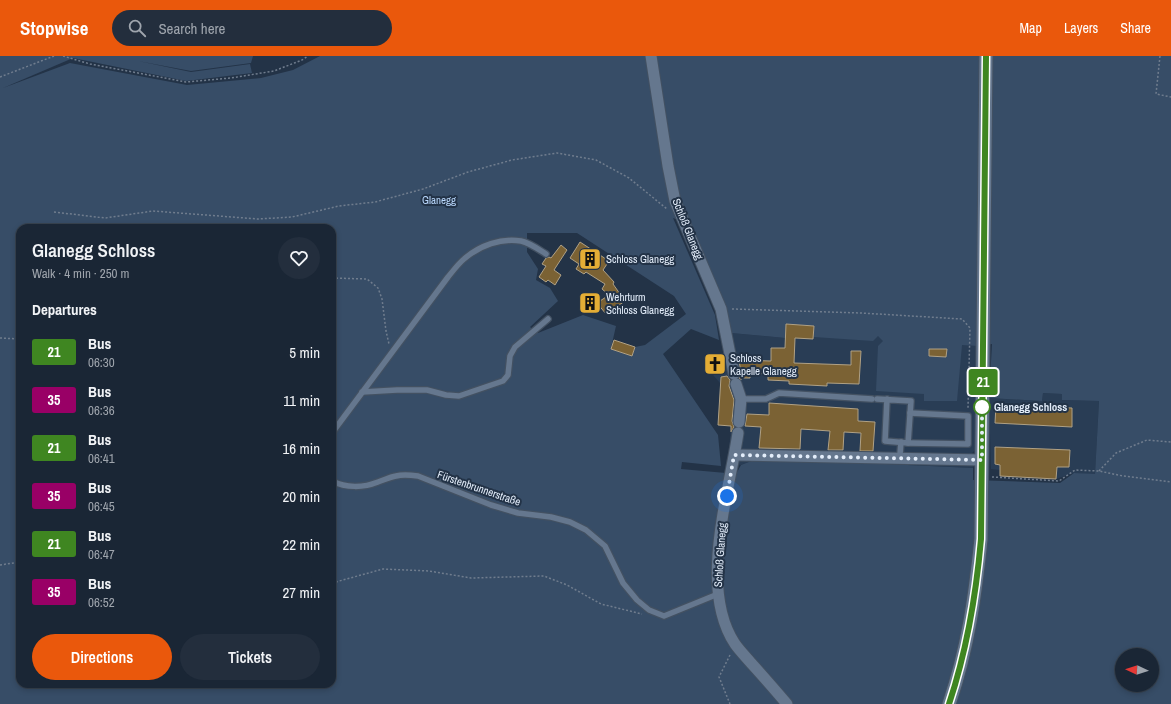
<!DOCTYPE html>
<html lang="en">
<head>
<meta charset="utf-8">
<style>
  body { margin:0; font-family:"Archivo Narrow",sans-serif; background:#232e3d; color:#f1f3f6; height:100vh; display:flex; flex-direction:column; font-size:15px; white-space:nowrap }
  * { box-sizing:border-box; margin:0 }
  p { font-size:13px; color:#9fa5ad }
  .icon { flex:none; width:22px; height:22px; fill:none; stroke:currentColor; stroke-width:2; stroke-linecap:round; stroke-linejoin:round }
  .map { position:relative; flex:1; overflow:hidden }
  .side { position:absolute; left:16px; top:168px; width:320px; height:464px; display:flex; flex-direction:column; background:#1a2635; border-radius:12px; box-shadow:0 2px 6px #0003,0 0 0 1px #384350 }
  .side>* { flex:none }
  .badge { padding:0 8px; border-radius:3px; font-size:14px; line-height:26px }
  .needle { width:26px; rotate:274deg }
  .fabs { position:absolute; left:1115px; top:592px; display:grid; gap:8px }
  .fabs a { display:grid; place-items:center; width:44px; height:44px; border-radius:50%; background:#1a2635; box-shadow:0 2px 6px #0003,0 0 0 1px #384350; font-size:20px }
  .you { position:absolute; width:20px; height:20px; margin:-10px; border:3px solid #fff; border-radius:50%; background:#1a73e8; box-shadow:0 0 0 6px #1a73e833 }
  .map>.badge { position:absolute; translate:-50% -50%; box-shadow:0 0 0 2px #fff }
  h2 { padding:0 16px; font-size:15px; line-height:36px }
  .round { display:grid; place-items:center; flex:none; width:42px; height:42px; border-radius:21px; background:#232e3d }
  .overview { display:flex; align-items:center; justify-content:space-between; height:68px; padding:0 16px }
  h1 { font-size:19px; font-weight:600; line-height:30px }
  .primary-button { display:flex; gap:8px; margin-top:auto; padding:8px 16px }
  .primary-button a { flex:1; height:46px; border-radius:24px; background:#ea580c; color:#fff; font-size:16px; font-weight:600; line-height:46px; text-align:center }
  .primary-button a+a { background:#232e3d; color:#f1f3f6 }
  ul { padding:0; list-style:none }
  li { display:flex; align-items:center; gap:12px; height:48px; padding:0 16px }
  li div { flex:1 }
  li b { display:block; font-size:15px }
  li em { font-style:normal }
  li .badge { min-width:44px; font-weight:700; text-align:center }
  header { display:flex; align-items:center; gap:24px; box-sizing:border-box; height:56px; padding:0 20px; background:#ea580c; color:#fff }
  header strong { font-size:19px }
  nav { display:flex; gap:22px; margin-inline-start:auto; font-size:14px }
  .search { width:280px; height:36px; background:#232e3d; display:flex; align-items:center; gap:10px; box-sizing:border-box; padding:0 14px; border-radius:22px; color:#9fa5ad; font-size:15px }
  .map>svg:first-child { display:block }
</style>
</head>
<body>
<header>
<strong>Stopwise</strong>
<div class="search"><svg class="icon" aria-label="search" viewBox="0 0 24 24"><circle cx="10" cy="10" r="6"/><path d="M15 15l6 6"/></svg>Search here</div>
<nav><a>Map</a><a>Layers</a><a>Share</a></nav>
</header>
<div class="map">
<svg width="1171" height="648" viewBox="0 0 1171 648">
  <rect width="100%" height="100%" fill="#233347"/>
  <!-- built -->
  <g fill="#293d55">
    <polygon points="786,268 814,270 814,281 878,279 977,290 976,390 975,394 972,397 973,412 759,402 741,409 728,408 731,370 718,369 720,327 707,312 706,306 709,299 726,297 731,277 785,282"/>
    <polygon points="1043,337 1063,338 1062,344 1099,345 1095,419 1074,417 1056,423 1000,420 1000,414 991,413 989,342 1042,345"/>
  </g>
  <!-- green -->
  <path fill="#374d67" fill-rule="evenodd" d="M0,0h253l-2,7 -60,8 -53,-10 53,11 59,-8 2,9 -66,8 -113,-23 -70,30 67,-25 117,22 74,-7 32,-8 27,-14h851v648h-380l-51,-60 -11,-23 -7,-33v-35l8,-68 11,-20 18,-7 214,10v12l87,3 14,-10 21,1 4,-73 -37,-1v-6l-19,-1 -1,8 -53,-3 3,-54 -15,2 -15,-1 -5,56h-33v-7l-48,-3 2,-45 5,-5 -5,-5 -5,5 -59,-4v-11l-28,-2 -1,14 -54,-5 -6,-25 -35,-84 -17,-6 42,97 4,25 -28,-11 -28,25 55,81 3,31 -39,-4 -1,7 45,4c-11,54 -23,122 6,172 4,7 11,13 16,19 11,14 22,27 33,40h-781zM20,172h312v456h-312zM527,177h50l97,63 12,18 -41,31 -10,2 -3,9 -21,-8 5,-22 -33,-11 -45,18 -8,-6 28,-26 -8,-13 -14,-8 2,-11 -11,-17zM1122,599h30v30h-30z"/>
  <!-- building -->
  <g fill="#7b6234" stroke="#b0a185">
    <polygon points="580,186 609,205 603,214 614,226 613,228 625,245 606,258 597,247 609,239 602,233 605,228 586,216 584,218 576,213 579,208 570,202"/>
    <polygon points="561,189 567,194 554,214 561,219 555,229 548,224 546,226 539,221 546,210 542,208 546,202 549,201 551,202"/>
    <polygon points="786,268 814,270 813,283 795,282 794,307 851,309 851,295 861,295 859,328 827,327 827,330 789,328 789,325 768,324 768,318 750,317 750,322 741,322 741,324 739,322 741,317 739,304 771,305 771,292 785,292"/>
    <polygon points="614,284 635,291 632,300 611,293"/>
    <polygon points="929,293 947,293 946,301 929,300"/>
    <polygon points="714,301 719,304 722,314 714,317 713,313 711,314 708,307 711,302"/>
    <polygon points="727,320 730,324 729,330 734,344 732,365 734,371 731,376 731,370 718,369 721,321"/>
    <polygon points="769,347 858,353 858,365 875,366 873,395 860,395 861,377 844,376 843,394 828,394 830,375 801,373 800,393 759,392 761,371 745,370 747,358 769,359"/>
    <polygon points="996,349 1072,352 1072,371 995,367"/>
    <polygon points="995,391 1070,394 1069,411 1057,411 1056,423 1000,420 1000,409 995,408"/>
  </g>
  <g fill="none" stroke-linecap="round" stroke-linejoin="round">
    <!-- service casing -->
    <g stroke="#435162" stroke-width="8">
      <g id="service">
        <polyline points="362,336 397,334 427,334 446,339 459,340 503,325 508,319 510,300 515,291 548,263"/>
        <polyline points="741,343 766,343 779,337 872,343"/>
        <polyline points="877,343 911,345 908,387 885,385 887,343"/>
        <path d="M332,377l116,-156c5,-6 10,-13 16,-18 16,-14 37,-21 57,-18 9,2 17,8 25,13"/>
        <polyline points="908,387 968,388 968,360 910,357"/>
        <polyline points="900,398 901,386"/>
        <path d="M332,425c14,7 31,7 46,1 6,-2 12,-5 18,-6 7,-2 15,-1 22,0l73,29 27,8 33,4 19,5 16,8 19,16 18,37 14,17 12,10 15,6 54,-22"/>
      </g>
    </g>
    <!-- minor casing -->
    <g stroke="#435162" stroke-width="13">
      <g id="minor">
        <polyline points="651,0 668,110 675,145 721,253 734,318"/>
        <polyline points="736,328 741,343 739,366"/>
        <path d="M738,377c-9,61 -40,155 -3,211 5,7 11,13 16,19 12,13 24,27 36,41"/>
        <polyline points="735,399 982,404"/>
      </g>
    </g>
    <!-- tertiary casing -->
    <g stroke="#435162" stroke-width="15">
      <path id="tertiary" d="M949,648c19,-56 26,-107 32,-165l5,-483"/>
    </g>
    <!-- path -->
    <g stroke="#707d8e" stroke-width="1.5" stroke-dasharray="2 2" stroke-linecap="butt">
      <polyline points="63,0 90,8 186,26 231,22 274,15 302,4 308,0"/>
      <polyline points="1160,0 1156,38 1171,41"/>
      <polyline points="0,21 54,0"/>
      <polyline points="54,156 105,162 153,155 258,163 292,161 339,150 375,146 423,133 468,116 512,104 557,97 596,104 629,122 667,153"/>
      <polyline points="332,222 367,223 378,232 382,243 386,275 389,288"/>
      <polyline points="732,253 861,257 962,263 970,272 968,352"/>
      <polyline points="0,282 20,283"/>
      <polyline points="1099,415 1116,397 1147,384 1171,386"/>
      <polyline points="992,421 1059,425 1075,414 1099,415 1123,420 1171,426"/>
      <polyline points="0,509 20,506"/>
      <polyline points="332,527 383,513 429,515 471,522 544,520 567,529 601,548 642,558"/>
      <polyline points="730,599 719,621 730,648"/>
    </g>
    <!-- service -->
    <use href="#service" stroke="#65778e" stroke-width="5.5"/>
    <!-- minor -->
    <use href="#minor" stroke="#65778e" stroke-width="11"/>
    <!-- tertiary -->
    <use href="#tertiary" stroke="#65778e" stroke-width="13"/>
  </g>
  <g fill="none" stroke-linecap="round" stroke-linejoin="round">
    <!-- line casing -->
    <g stroke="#fff" stroke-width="9">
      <path id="line" d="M949,648c18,-54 27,-108 32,-165l5,-483"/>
    </g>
    <!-- line -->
    <use href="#line" stroke="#3f8621" stroke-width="6"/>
    <!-- walk -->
    <polyline stroke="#e3edfa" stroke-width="4" stroke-dasharray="0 7.2" points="727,440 734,399 982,404 982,351"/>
  </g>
  <!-- icons -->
  <defs>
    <g id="building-square" transform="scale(1.15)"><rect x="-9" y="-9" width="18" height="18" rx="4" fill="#e4ad35" stroke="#233347"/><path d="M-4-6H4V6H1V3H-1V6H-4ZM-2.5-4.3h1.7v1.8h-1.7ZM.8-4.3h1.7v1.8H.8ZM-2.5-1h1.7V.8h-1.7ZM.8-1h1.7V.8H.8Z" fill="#111"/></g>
    <g id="church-square" transform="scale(1.15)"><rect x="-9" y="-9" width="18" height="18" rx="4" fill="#e4ad35" stroke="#233347"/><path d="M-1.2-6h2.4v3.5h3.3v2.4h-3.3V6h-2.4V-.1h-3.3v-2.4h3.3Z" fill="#111"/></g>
  </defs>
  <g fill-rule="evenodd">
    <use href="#building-square" x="590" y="203"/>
    <use href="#building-square" x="590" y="247"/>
    <use href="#church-square" x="715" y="308"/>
  </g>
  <!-- markers -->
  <circle fill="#fff" stroke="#3f8621" stroke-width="2" cx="982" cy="351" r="8"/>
  <g text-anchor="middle" stroke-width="4" stroke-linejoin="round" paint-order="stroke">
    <!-- park labels -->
    <g font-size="11" fill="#bad8fd" stroke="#233347">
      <text x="439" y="148">Glanegg</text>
    </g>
    <!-- street labels -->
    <g font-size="11" fill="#e3edfa" stroke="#233347">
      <text transform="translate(688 173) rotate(68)" y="4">Schloß Glanegg</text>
      <text transform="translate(479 432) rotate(19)" y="4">Fürstenbrunnerstraße</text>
      <text transform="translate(720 499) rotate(-86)" y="4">Schloß Glanegg</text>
    </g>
    <!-- poi labels -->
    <g font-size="11" fill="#e3edfa" stroke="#233347" text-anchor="start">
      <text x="606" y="207">Schloss Glanegg</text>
      <text x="606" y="245">Wehrturm<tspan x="606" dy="13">Schloss Glanegg</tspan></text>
      <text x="730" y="306">Schloss<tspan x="730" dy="13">Kapelle Glanegg</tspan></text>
    </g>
    <!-- stop labels -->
    <g font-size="11" font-weight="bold" fill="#e3edfa" stroke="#233347" text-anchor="start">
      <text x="994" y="355">Glanegg Schloss</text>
    </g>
  </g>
</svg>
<div class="fabs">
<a><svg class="needle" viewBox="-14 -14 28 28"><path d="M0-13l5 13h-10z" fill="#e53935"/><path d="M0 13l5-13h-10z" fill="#9fa5ad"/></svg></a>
</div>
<div class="you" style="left:727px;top:440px"></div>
<b class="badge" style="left:983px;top:326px;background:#3f8621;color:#fff">21</b>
<section class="side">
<div class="overview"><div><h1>Glanegg Schloss</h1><p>Walk · 4 min · 250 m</p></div><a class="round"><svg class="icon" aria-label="heart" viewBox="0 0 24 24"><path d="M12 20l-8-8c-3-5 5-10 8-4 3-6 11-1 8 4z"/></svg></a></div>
<h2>Departures</h2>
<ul>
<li><span class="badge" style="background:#3f8621;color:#fff">21</span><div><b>Bus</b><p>06:30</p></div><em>5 min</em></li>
<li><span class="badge" style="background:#906;color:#fff">35</span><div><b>Bus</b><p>06:36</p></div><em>11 min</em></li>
<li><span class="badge" style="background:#3f8621;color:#fff">21</span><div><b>Bus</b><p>06:41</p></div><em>16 min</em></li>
<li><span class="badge" style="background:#906;color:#fff">35</span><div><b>Bus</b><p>06:45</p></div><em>20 min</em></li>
<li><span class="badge" style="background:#3f8621;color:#fff">21</span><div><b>Bus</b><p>06:47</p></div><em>22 min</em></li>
<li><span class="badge" style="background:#906;color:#fff">35</span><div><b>Bus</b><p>06:52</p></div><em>27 min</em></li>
</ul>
<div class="primary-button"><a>Directions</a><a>Tickets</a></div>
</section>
</div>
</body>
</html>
